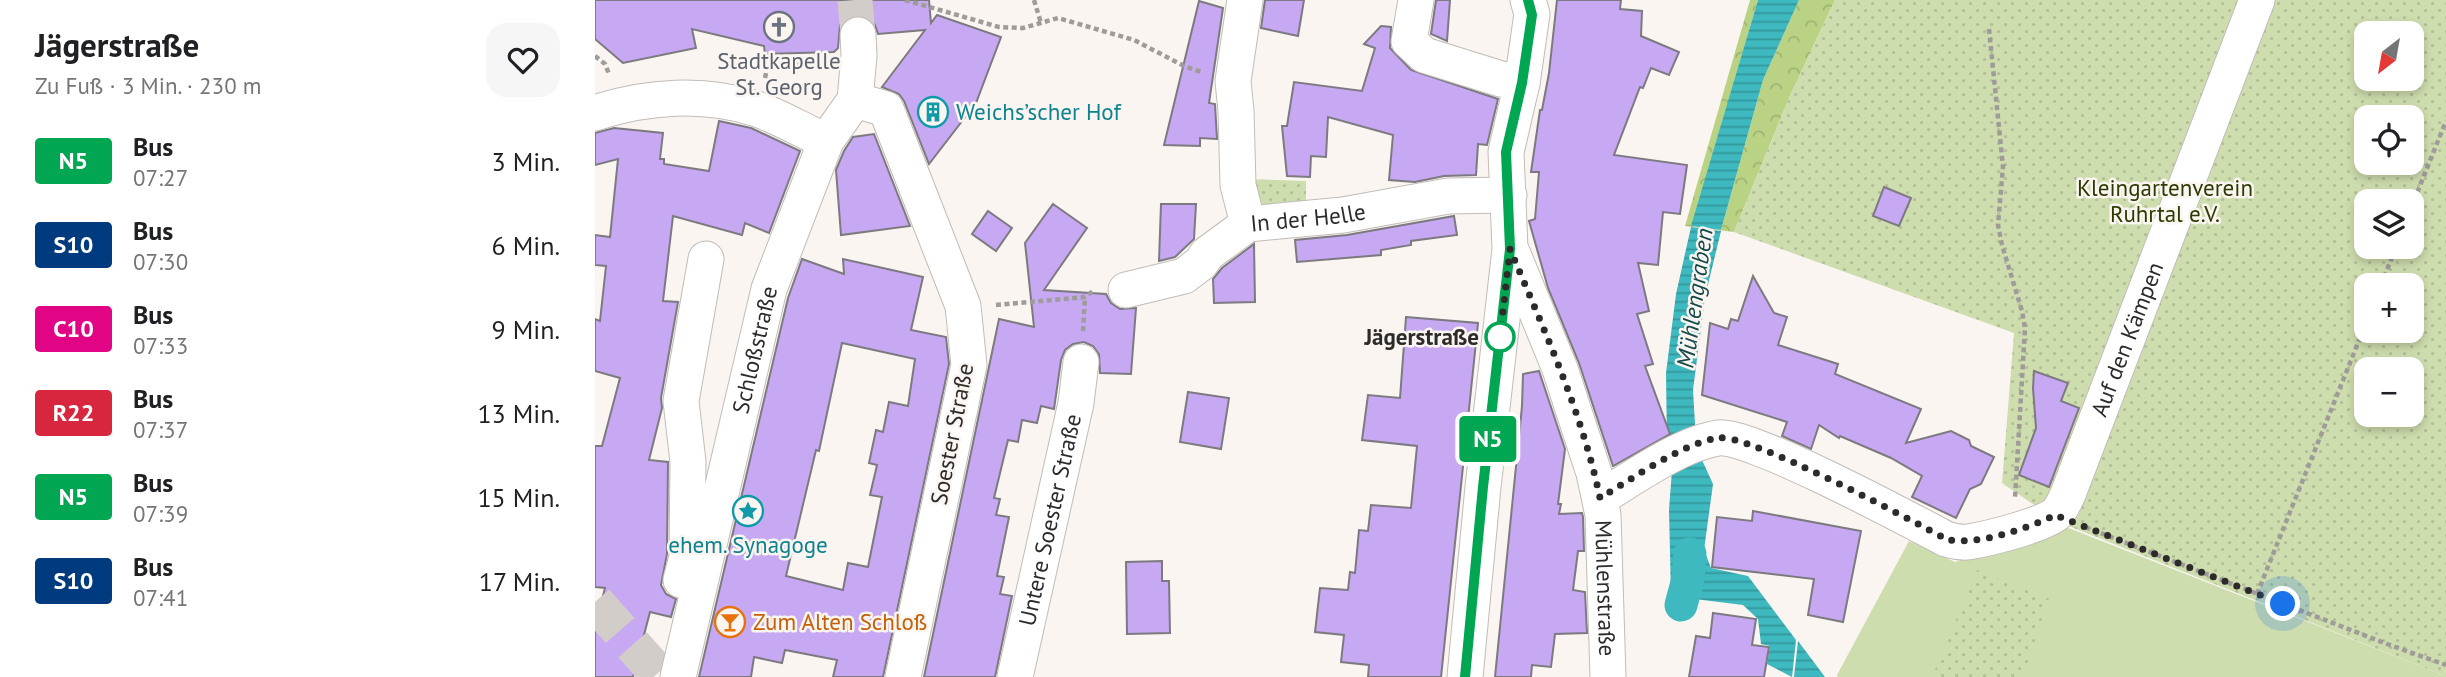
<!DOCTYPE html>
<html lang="de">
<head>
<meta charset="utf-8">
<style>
  body { margin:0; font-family:"PT Sans",sans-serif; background:#f6f6f6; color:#202124; height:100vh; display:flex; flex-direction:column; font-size:26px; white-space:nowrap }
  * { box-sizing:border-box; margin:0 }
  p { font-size:23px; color:#757577 }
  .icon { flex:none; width:38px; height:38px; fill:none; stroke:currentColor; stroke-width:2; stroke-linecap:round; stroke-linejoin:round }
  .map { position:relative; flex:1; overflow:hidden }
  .drawer { display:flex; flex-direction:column; background:#fff; width:595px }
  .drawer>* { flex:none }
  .badge { padding:0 14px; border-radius:5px; font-size:24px; line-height:46px }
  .needle { width:46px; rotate:211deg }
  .fabs { position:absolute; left:1759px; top:21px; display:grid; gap:14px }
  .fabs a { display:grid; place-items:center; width:70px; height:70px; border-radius:14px; background:#fff; box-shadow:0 4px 10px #0003; font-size:35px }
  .you { position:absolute; width:35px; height:35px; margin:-18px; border:5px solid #fff; border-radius:50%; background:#1a73e8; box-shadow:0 0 0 10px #1a73e833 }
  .map>.badge { position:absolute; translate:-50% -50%; box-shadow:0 0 0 4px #fff }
  .round { display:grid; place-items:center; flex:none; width:74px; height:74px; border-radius:21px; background:#f6f6f6 }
  .overview { display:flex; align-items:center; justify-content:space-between; height:119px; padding:0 35px }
  h1 { font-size:33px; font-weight:700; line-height:52px }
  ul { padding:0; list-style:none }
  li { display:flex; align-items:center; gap:21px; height:84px; padding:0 35px }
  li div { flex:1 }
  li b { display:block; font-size:26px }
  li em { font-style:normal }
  li .badge { min-width:77px; font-weight:700; text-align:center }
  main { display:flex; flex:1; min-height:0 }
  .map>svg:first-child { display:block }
</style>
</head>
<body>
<main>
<section class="drawer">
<div class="overview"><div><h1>Jägerstraße</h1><p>Zu Fuß · 3 Min. · 230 m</p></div><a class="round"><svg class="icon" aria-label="heart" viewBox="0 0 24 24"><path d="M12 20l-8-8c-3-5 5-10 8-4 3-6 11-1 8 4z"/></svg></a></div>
<ul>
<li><span class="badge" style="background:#00a651;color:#fff">N5</span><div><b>Bus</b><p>07:27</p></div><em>3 Min.</em></li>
<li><span class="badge" style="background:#003b80;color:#fff">S10</span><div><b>Bus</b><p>07:30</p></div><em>6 Min.</em></li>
<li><span class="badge" style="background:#e10585;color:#fff">C10</span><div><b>Bus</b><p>07:33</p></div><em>9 Min.</em></li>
<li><span class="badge" style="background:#d7263d;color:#fff">R22</span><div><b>Bus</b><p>07:37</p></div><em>13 Min.</em></li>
<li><span class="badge" style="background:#00a651;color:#fff">N5</span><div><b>Bus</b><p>07:39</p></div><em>15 Min.</em></li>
<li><span class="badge" style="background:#003b80;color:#fff">S10</span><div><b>Bus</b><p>07:41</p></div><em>17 Min.</em></li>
</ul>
</section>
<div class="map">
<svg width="1851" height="677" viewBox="0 0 1851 677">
  <defs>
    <pattern id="forest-crowns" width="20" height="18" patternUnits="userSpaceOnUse" patternTransform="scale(1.75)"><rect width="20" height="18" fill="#bad284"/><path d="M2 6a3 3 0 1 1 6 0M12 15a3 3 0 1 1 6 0" fill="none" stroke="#a0b472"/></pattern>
    <pattern id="park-dots" width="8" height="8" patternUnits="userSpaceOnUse" patternTransform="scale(1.75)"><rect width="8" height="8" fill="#ceddae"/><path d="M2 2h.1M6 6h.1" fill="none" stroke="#b1be96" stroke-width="1.8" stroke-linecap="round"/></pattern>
    <pattern id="water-rules" width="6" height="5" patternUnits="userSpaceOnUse" patternTransform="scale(1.75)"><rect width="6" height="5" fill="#3eb9bf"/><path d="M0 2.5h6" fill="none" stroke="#34979b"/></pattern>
  </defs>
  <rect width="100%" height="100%" fill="#fbf5f1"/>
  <!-- grass -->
  <polygon fill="#ceddae" points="1466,525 1848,675 1851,669 1851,677 1243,677 1242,675 1314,541 1360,562"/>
  <!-- forest -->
  <polygon fill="url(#forest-crowns)" points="1155,0 1163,0 1097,226 1126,230 1168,80 1204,0 1240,0 1194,98 1139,232 1090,226"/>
  <!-- park -->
  <g fill="url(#park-dots)" fill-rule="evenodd">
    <path d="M1240,0h611v669l-3,6 -382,-152 -59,-40 12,-150 -280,-101 55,-134zM1771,33h45v46h-45zM1771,117h45v46h-45zM1771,201h45v46h-45zM1771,285h45v46h-45zM1771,369h45v46h-45z"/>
    <polygon points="653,179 711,181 711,207 665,209"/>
    <polygon points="1382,570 1454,599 1428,677 1337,677"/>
  </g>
  <!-- water -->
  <g fill="url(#water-rules)">
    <polygon points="1163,0 1204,0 1168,80 1126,230 1096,226"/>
    <polygon points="1096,227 1126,231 1110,297 1098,390 1101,441 1072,446 1071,373 1081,294"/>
    <polygon points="1102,449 1118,484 1109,550 1116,568 1153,576 1201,640 1197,677 1172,664 1175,646 1166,644 1163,619 1148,605 1076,596 1074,510 1077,470"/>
    <polygon points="1203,641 1230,677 1199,677"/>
  </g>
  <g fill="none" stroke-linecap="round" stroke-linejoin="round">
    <!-- canal -->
    <polyline stroke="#3eb9bf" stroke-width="33" points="1086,605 1093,579 1095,554"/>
  </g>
  <!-- building -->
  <g fill="#c6a9f2" stroke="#7c7a80" stroke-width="2" fill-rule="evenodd">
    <polygon points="0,0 334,0 336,23 342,15 406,37 381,103 334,164 309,101 304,94 287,87 330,30 283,34 280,25 273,17 261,15 253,18 245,25 243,48 239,52 170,54 169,46 97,29 101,48 28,63 0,39"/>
    <polygon points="670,0 709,0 703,36 666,28"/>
    <polygon points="841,0 855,0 852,41 836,34"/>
    <polygon points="962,0 1026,0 1025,9 1047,11 1046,36 1084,52 1074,75 1056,68 1048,88 1045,87 1019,155 1092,165 1085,214 1068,212 1063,265 1043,263 1054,311 1042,314 1058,364 1050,366 1075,434 1018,466 984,363 953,288 934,221 940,219 944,172 936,172 945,110 947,110 954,73"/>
    <polygon points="604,1 628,8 614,103 620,104 622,139 605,138 605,146 569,145"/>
    <polygon points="786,26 796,27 795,48 816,70 903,99 892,145 883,144 881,175 849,176 820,182 794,180 798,135 733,117 731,157 716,156 715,177 692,176 687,126 692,126 699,82 767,91 780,48 769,44"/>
    <polygon points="124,121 156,128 205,151 174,233 150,223 147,235 78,216 68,301 83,302 66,398 67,408 54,460 73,462 72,554 66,585 71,594 81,599 76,617 55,612 38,677 0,677 0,626 10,588 0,587 0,446 7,446 25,378 0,371 0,319 5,321 11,266 0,265 0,235 15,237 23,159 0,165 0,133 19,128 68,133 65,159 69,159 69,164 114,171"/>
    <polygon points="279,134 315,226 246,235 241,170 249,151 258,137"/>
    <polygon points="1289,187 1316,198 1304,226 1278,216"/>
    <polygon points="458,204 492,228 449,290 511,294 516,303 525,309 541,308 536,374 505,373 504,354 498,346 489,342 478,344 470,350 466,360 459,409 446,406 442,423 427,420 423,442 413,440 399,498 405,499 401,515 414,517 402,576 409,577 405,594 417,596 400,677 329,677 404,319 439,327 430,243"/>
    <polygon points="566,204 601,204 599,239 580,257 564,261"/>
    <polygon points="393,211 417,228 401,251 377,234"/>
    <polygon points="859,216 862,235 816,241 816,245 786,250 786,255 702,262 700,240 752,235"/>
    <polygon points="659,244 660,302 619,303 618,279 627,268"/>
    <path d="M207,259l42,15 -1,-15 80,18 -12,53 35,7 3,27 -66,313h-50l4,-17 -52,-10 -3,13 -28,-6 -3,20h-52l89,-379zM247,343l73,16 -7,47 -19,-4 -6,30 -7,-2 -7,33 8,2 -7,30 12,2 -14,70 -20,-4 -5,27 -57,-14 30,-126 3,1z"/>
    <polygon points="1158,276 1179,313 1192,317 1183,345 1243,364 1240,374 1326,409 1311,443 1356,431 1374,440 1376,446 1399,457 1386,484 1375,489 1361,518 1317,497 1327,476 1296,458 1245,436 1244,438 1224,425 1216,449 1187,436 1192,422 1107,395 1115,323 1133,329 1136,319 1143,321"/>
    <polygon points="811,317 883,323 846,677 773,677 774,665 746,662 749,635 720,632 725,588 753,590 755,572 760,573 764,530 773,531 776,505 816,508 822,446 767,440 773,395 805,398"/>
    <polygon points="944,371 970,449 963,504 966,504 964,514 987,513 988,517 989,551 983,551 978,590 990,592 992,633 960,634 956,667 937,665 936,677 900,677 927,406 928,374"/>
    <polygon points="1439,371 1473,383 1466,401 1484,408 1454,487 1424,475 1441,428 1438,388"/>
    <polygon points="593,392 634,398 626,449 585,442"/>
    <polygon points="1158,511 1266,531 1248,622 1213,615 1219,579 1117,567 1122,517 1157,521"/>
    <polygon points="567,561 567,581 574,581 575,633 532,634 531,562"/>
    <polygon points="1118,613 1161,619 1157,645 1174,647 1169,677 1094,677 1101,636 1115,638"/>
  </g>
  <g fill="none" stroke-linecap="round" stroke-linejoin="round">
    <!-- minor-tunnel -->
    <polyline stroke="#d2cdc9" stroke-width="35" stroke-dasharray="35 18" stroke-linecap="butt" points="260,0 263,35"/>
    <!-- major-tunnel -->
    <polyline stroke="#d2cdc9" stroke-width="38" stroke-dasharray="38 19" stroke-linecap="butt" points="0,602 66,677"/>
    <!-- minor casing -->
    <g stroke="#c2bcb8" stroke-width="37">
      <g id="minor">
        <polyline points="650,0 638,81 641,111 643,185 653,224"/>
        <polyline points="821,0 814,41 829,55 906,79 927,83"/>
        <polyline points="260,100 291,109 368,306 374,365 308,677"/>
        <path d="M0,113c51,-17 109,-21 162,-4 23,8 46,22 69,32"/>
        <path id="s1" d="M917,252l48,117 34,104 9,42 5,162"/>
        <path id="s2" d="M531,290l58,-14 17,-13 6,-9 41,-30 95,-9 105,-19 61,-1"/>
        <path id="s3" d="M1005,498c33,-20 80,-54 118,-60 30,-5 192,82 228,101 7,2 14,4 22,3 19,-3 76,-17 89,-29 5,-5 8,-13 11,-19l189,-494"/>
        <polyline points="86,580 92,557 93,462 86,401 111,259"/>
        <path id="s4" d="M83,677l91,-388 57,-148 29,-41 4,-45 -1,-20"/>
        <path id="s5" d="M420,677l61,-274 5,-41"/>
        <polyline points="870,677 888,487 915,249 911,152 927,83 937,14 933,0"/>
      </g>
    </g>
    <!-- path -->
    <g stroke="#9f9b98" stroke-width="4.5" stroke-dasharray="5 3.5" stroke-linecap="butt">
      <polyline points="310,0 404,27 428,28 463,18 539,40 591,67 607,72"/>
      <polyline points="439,0 446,23"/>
      <polyline points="1394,29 1408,167 1403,225 1407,245 1427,311 1430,328 1420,498"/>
      <polyline points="0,56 10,64 14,74"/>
      <polyline points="170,78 173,64 214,65"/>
      <polyline points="1816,208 1851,121"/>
      <polyline points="1786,285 1801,247"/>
      <polyline points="401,305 490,297 498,291"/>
      <polyline points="488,331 490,297"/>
      <polyline points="1490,527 1792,644 1851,665"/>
      <polyline points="1662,594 1771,323"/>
    </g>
    <!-- minor -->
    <use href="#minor" stroke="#fff" stroke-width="35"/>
  </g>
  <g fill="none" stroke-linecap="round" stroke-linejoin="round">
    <!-- line casing -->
    <g stroke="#fff" stroke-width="16">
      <polyline id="line" points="870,677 888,487 915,249 911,152 927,83 937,15 933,0"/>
    </g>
    <!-- line -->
    <use href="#line" stroke="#00a651" stroke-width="10"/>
    <!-- walk -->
    <path stroke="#2d2b2a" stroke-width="7" stroke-dasharray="0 12.6" d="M905,337l10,-88c34,81 72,163 90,249 32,-19 81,-54 118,-60 30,-5 193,82 228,101 28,8 83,-11 109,-24l228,89"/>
  </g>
  <!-- icons -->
  <defs>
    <g id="church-ring" transform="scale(1.575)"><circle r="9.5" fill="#fbf5f1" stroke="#6b7280" stroke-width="1.5"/><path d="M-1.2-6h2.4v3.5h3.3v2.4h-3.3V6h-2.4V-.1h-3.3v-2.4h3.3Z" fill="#6b7280"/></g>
    <g id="building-ring" transform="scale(1.575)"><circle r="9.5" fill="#fbf5f1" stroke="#0f9aa8" stroke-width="1.5"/><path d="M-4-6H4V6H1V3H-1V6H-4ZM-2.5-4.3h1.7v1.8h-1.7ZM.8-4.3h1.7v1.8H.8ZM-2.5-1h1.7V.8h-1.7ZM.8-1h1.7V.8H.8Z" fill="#0f9aa8"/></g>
    <g id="sight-ring" transform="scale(1.575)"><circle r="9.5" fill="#fbf5f1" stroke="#0f9aa8" stroke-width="1.5"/><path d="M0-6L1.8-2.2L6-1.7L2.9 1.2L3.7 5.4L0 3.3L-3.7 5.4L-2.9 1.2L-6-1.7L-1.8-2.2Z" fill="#0f9aa8"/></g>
    <g id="bar-ring" transform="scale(1.575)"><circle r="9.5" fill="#fbf5f1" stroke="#e8710a" stroke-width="1.5"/><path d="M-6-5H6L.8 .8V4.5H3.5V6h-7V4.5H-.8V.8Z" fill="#e8710a"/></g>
  </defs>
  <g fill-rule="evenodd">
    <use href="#church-ring" x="184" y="27"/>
    <use href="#building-ring" x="338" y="112"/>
    <use href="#sight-ring" x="153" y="511"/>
    <use href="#bar-ring" x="135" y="622"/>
  </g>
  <!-- markers -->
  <circle fill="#fff" stroke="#00a651" stroke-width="3.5" cx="905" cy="337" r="14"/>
  <g text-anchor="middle" stroke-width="5" stroke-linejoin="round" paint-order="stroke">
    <!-- worship labels -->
    <g font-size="23" fill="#5b616d" stroke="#fbf5f1">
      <text x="184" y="69">Stadtkapelle<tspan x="184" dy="26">St. Georg</tspan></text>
    </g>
    <!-- culture labels -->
    <g font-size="23" fill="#0d838f" stroke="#fbf5f1" text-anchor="start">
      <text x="361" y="120">Weichs’scher Hof</text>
      <text x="153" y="553" text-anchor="middle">ehem. Synagoge</text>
    </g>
    <!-- park labels -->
    <g font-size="23" fill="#2d3a00" stroke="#fbf5f1">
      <text x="1570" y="196">Kleingartenverein<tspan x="1570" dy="26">Ruhrtal e.V.</tspan></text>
    </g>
    <!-- street labels -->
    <g font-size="23" fill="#2d2b2a" stroke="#fbf5f1">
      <text dy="8" stroke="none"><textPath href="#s2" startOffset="203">In der Helle</textPath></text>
      <text dy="8" stroke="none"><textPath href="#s3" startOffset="688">Auf den Kämpen</textPath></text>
      <text dy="8" stroke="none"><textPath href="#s4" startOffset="336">Schloßstraße</textPath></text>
      <text transform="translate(357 434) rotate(-79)" y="8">Soester Straße</text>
      <text dy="8" stroke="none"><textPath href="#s5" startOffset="161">Untere Soester Straße</textPath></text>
      <text dy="8" stroke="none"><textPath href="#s1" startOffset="352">Mühlenstraße</textPath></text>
    </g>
    <!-- stop labels -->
    <g font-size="23" font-weight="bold" fill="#2d2b2a" stroke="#fbf5f1" text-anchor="end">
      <text x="884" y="345">Jägerstraße</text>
    </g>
    <!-- food labels -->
    <g font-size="23" fill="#c56008" stroke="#fbf5f1" text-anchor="start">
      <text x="158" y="630">Zum Alten Schloß</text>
    </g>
    <!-- water labels -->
    <g font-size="24" font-style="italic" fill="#14494b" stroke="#fbf5f1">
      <text transform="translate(1100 298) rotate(-82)" y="8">Mühlengraben</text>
    </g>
  </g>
</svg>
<div class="fabs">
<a><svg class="needle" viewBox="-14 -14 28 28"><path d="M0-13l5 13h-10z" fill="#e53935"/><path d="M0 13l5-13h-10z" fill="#757577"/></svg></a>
<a><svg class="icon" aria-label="locate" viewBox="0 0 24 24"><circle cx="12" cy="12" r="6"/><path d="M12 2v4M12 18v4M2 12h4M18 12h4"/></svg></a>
<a><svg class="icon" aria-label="layers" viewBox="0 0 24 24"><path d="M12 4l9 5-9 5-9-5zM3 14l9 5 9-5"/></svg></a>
<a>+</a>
<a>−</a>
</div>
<div class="you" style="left:1688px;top:604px"></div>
<b class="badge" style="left:893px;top:439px;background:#00a651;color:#fff">N5</b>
</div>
</main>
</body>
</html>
